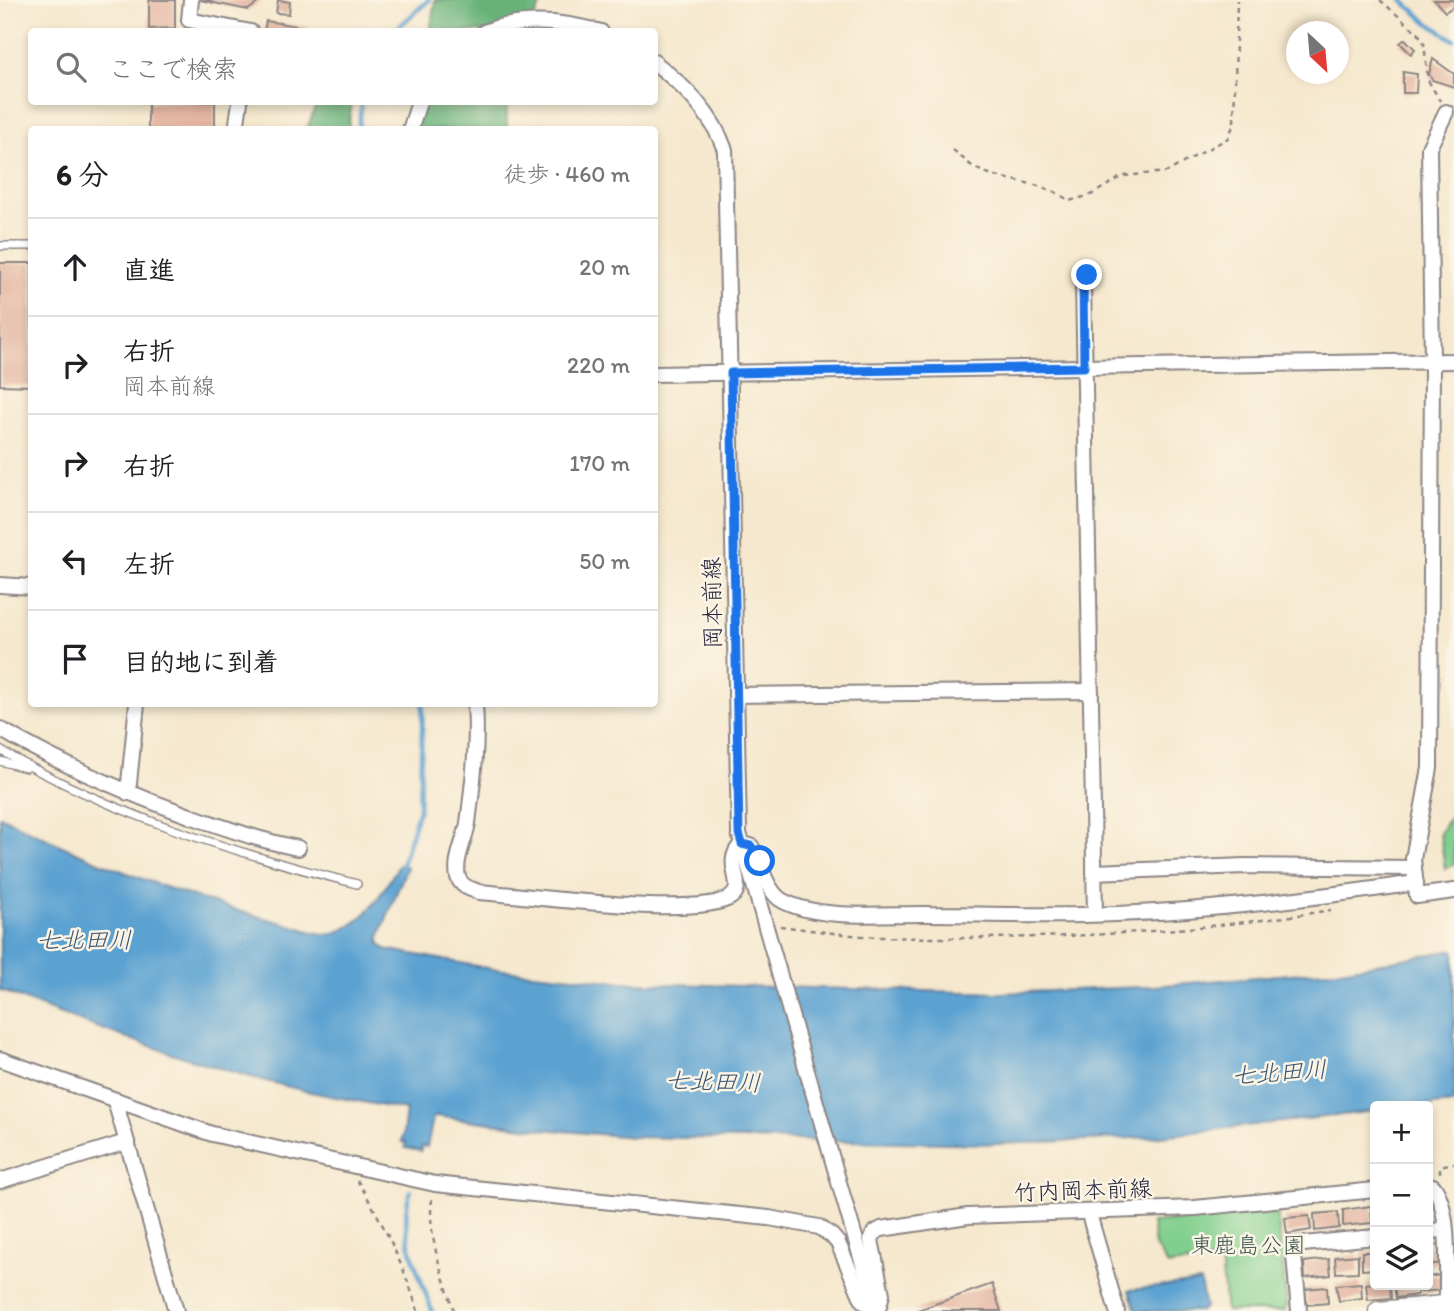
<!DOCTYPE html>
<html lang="ja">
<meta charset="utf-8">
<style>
:root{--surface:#fff;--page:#f2f2f2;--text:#202124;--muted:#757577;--line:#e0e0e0}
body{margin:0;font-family:Itim,"Klee One",sans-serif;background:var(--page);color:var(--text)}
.controls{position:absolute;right:21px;bottom:21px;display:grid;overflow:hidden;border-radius:7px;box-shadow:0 4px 10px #0003}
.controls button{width:63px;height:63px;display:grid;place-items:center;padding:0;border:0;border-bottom:2px solid var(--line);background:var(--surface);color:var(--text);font:35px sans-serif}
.compass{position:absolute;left:1286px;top:21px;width:63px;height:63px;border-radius:50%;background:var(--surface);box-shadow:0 4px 10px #0003;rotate:154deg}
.stop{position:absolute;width:21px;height:21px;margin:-16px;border:5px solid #1a73e8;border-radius:50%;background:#fff}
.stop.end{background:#1a73e8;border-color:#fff;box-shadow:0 2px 7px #0008}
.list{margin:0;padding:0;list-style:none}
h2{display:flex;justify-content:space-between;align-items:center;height:91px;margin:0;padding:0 28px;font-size:30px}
h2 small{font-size:23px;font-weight:400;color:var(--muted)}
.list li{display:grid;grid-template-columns:46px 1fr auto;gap:21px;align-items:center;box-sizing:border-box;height:98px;padding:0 28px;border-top:2px solid var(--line)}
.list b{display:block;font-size:26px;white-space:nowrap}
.list p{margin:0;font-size:23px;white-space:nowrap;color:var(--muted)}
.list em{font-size:23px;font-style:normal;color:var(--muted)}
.icon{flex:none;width:38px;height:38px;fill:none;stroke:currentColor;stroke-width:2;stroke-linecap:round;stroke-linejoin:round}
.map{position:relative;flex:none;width:1454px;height:1311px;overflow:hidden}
.search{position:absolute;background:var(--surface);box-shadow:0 4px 10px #0003;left:28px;top:28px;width:630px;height:77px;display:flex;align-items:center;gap:18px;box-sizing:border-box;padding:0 24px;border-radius:7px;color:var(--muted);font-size:26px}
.panel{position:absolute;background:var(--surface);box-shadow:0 4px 10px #0003;left:28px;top:126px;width:630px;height:581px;border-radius:7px}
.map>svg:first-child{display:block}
.green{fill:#81cf8e;stroke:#527864;stroke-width:2}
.forest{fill:#68b279;stroke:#456a5a;stroke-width:2}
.water{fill:#5ba2d1;stroke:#3e6286;stroke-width:2}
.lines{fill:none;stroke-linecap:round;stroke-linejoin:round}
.stream{stroke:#5ba2d1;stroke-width:4.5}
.building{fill:#e3b4a0}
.service-casing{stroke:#8c8584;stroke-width:10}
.minor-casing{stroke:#8c8584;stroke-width:18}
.tertiary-casing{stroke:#8c8584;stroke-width:21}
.path{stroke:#8c8584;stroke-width:2.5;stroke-dasharray:5 5;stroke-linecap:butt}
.service{stroke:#fff;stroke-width:7}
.minor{stroke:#fff;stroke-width:14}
.tertiary{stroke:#fff;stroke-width:18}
.route{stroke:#1a73e8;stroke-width:9}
.labels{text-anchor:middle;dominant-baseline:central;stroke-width:5;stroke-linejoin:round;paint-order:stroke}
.street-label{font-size:23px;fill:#22223b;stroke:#fcf5e5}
.park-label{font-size:23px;fill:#3e5654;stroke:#fcf5e5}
.water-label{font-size:24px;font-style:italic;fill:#395577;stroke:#fcf5e5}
</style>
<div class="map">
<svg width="1454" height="1311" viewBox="0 0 1454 1311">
<rect width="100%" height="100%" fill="#fcf5e5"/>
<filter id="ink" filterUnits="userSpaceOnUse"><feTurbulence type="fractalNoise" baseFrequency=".0143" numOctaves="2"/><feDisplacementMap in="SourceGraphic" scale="14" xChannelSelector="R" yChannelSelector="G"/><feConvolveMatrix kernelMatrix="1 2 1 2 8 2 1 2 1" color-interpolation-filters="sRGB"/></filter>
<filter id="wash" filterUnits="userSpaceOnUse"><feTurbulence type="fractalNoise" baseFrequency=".00686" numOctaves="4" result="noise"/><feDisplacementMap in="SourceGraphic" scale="28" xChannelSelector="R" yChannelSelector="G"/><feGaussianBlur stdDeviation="1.57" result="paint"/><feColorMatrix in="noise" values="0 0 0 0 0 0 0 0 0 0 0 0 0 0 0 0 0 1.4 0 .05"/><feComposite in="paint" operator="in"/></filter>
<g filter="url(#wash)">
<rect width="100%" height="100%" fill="#f5e8ce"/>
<g class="green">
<path d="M1454,810v54l-9,5 -5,-36z"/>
<path d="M1277,1211l10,95 -3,5h-58l-5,-51 -53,5 -13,-19 -3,-23z"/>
</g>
<g class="forest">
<path d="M435,0h107l-12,31 -100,1z"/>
<path d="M317,102h35l-4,27h-41z"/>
<path d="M418,102h89v27l-95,1z"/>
</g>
<g class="water">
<path d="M0,816c89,46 186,82 283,107 11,3 36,13 46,11 35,-6 53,-42 70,-69l8,2 -28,70 1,7 5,5 108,20 139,14 369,10 141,-6 205,-18 107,-19v153l-33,3h-46v5l-223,26 -151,7 -369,-7 -92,-8 -104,-13 -3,2 -6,29 -5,-1 -1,5 -16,-3 1,-5 -4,-1 4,-32c-33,-6 -67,-12 -100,-19 -104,-24 -207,-61 -306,-101z"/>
<path d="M1200,1282l5,25 -5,4h-64l-7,-21z"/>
</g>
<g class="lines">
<g class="stream">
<path d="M1402,0l25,22 27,18"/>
<path d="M393,32l36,-32"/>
<path d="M358,130l4,-28"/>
<path d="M400,871l19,-62 4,-105"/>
<path d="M411,1190c-15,40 8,82 21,121"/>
</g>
</g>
<g id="blocks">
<g class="building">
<path d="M152,0h23v28l-26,1v-28z"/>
<path d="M200,0h62l-14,10z"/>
<path d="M278,0l12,2 -1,12 -13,-1z"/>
<path d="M1434,0h20v6l-9,6z"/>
<path d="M266,21l44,7 -1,4h-45z"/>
<path d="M1405,39l10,10 -4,5 -11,-11z"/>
<path d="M1433,59l21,15v13l-22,-7 -3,-6z"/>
<path d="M1403,72l14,2 -1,19h-13z"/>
<rect x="148" y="102" width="67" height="28"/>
<path d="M0,263h32v123l-32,-1z"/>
<path d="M1371,1206l1,17 -29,3v-16z"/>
<path d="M1338,1212l1,16 -24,3 -1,-17z"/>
<path d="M1309,1216l2,14 -24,4 -2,-16z"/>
<path d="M1441,1245v18l-13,2v-19z"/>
<path d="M1362,1252h13v17l-13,1z"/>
<path d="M1358,1255v17l-22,1 -1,-16z"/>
<path d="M1329,1259l2,16 -26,3 -1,-16z"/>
<path d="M1441,1275l1,15 -21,2v-7h7v-8z"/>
<path d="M1361,1283l1,15 -23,3 -3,-16z"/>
<path d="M1375,1283l15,2 1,13 -23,2 -2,-16z"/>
<path d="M992,1284l9,27h-86z"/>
<path d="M1394,1285h23v10l-21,3z"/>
<path d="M1327,1287l1,16 -21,2 -2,-16z"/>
</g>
</g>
</g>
<g filter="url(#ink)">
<use href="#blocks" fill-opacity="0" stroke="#8c8584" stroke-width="2"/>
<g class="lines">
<defs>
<g id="service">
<path d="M0,246h32"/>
<path d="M0,750c112,65 232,102 357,134"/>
<path d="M0,761l26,7"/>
</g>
<g id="minor">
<path d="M191,0l-2,20 62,12"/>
<path d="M484,32c37,-14 79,-11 117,0"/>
<path d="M654,62c30,24 58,51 71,88l14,683c46,159 90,320 138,478"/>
<path d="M1446,112l-17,36 3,214 -2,406 -17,91 4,37 37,-5"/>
<path d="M236,130l4,-28"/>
<path d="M410,130l9,-28"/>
<path d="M1087,275l-4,8 12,631"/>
<path d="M654,374l800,-13"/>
<path d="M0,585l32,2"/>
<path d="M736,695l355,-4"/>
<path d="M475,704c3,40 -2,79 -7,119 -3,17 -14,37 -10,54 3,10 13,12 21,15 47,3 219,27 252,5 17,-12 -10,-34 11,-53l9,2c9,16 16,47 32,55 39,20 102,12 146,13 51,0 103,2 154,1 111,-2 223,-16 333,-32"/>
<path d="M0,729c61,36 124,63 190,87 36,12 71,25 108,32"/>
<path d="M128,793l9,-89"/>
<path d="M1094,872l151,-6 169,2"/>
<path d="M0,1059l212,75 223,50 334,34 50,9 13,9 6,7 25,58 14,10"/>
<path d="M115,1101l61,210"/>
<path d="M0,1181l126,-39"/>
<path d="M1428,1185l5,1c19,24 13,87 14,119"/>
<path d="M1089,1214l28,97"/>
<path d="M1428,1231l17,-1"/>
<path d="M879,1306l3,-12 -11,-54 3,-7 7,-4 87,-13 227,-8 180,-18"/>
<path d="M1299,1311l-6,-66 82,-8"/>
</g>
<path id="tertiary" d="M1378,1311l76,-7"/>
</defs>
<use href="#service" class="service-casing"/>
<use href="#minor" class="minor-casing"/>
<use href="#tertiary" class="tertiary-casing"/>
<g class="path">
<path d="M1380,0l38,33 6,10 4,37 12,21"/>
<path d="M953,150c7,5 14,13 22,18 29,15 69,12 94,33l22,-6 32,-19 44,-4 61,-34 6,-14 3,-124"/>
<path d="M780,926c33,4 67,10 100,11 149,4 305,-3 451,-27"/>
<path d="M1440,1173v-7l14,-3"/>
<path d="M357,1180c26,42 46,84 61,131"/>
<path d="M432,1199c-5,38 11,76 22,112"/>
</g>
<use href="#service" class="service"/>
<use href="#minor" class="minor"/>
<use href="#tertiary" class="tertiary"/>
</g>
</g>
<g class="lines" filter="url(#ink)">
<path class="route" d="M760,861l-9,-15 -9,-2 -3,-11 -8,-460 353,-6 -1,-84 4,-8"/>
</g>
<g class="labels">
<g class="street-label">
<text transform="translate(712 603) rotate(-91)">岡本前線</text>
<text transform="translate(1083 1190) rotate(-2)">竹内岡本前線</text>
</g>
<g class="park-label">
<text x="1248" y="1245">東鹿島公園</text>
</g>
<g class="water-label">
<text x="84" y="939">七北田川</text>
<text transform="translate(1279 1072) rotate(-4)">七北田川</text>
<text transform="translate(713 1081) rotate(2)">七北田川</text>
</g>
</g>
</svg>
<div class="controls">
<button>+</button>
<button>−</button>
<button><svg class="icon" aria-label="layers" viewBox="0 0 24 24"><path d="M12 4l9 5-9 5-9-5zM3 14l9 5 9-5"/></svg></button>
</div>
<svg class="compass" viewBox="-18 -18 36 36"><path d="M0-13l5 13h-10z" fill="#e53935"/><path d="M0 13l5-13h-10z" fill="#757577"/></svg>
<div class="stop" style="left:760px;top:861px"></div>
<div class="stop end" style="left:1087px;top:275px"></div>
<div class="search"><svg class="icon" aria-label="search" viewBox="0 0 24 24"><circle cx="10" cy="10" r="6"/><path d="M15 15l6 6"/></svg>ここで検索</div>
<section class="panel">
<h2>6 分<small>徒歩 · 460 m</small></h2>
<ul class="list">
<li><svg class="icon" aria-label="ahead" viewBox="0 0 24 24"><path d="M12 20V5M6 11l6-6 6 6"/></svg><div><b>直進</b></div><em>20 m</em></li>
<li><svg class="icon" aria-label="right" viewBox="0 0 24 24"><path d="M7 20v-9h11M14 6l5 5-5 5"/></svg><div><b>右折</b><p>岡本前線</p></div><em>220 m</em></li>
<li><svg class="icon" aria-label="right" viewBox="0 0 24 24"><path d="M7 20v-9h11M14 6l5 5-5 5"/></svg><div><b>右折</b></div><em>170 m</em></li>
<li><svg class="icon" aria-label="left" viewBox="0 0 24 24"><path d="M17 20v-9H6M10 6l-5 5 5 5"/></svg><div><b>左折</b></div><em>50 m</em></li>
<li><svg class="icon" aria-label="arrive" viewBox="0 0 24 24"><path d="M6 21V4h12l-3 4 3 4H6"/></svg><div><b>目的地に到着</b></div></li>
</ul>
</section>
</div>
